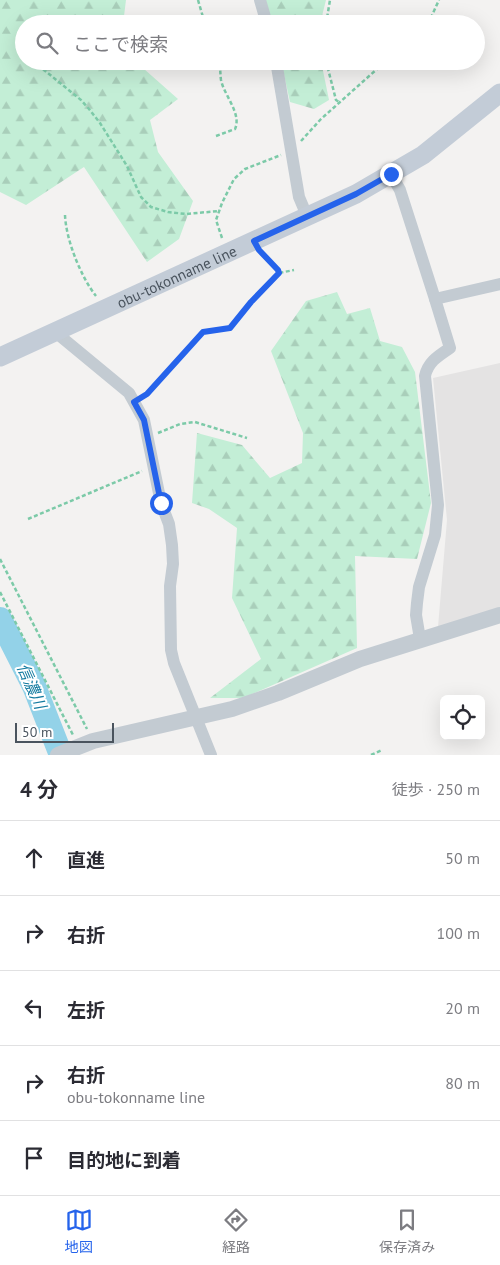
<!DOCTYPE html>
<html lang="ja">
<meta charset="utf-8">
<style>
:root{--surface:#fff;--page:#f7f7f7;--text:#2b2b33;--muted:#7c7c81;--line:#e1e1e2;--accent:#2563eb}
body{margin:0;font-family:"PT Sans","Noto Sans JP",sans-serif;background:var(--page);color:var(--text)}
.controls{position:absolute;right:15px;bottom:15px;display:grid;overflow:hidden;border-radius:8px;box-shadow:0 5px 20px #0002}
.controls button{width:45px;height:45px;display:grid;place-items:center;padding:0;border:0;border-bottom:1px solid var(--line);background:var(--surface);color:var(--text);font:25px sans-serif}
.scale{position:absolute;left:15px;bottom:12px;width:99px;box-sizing:border-box;padding-left:5px;border:2px solid #4a545e;border-top:0;font-size:14px;line-height:18px;white-space:nowrap;color:#4a545e;-webkit-text-stroke:4px #fff;paint-order:stroke}
.stop{position:absolute;width:15px;height:15px;margin:-11px;border:4px solid #2563eb;border-radius:50%;background:#fff}
.stop.end{background:#2563eb;border-color:#fff;box-shadow:0 1px 5px #0008}
.list{margin:0;padding:0;list-style:none}
h2{display:flex;justify-content:space-between;align-items:center;height:65px;margin:0;padding:0 20px;font-size:21px}
h2 small{font-size:16px;font-weight:400;color:var(--muted)}
.list li{display:grid;grid-template-columns:32px 1fr auto;gap:15px;align-items:center;box-sizing:border-box;height:75px;padding:0 20px;border-top:1px solid var(--line)}
.list b{display:block;font-size:19px;white-space:nowrap}
.list p{margin:0;font-size:16px;white-space:nowrap;color:var(--muted)}
.list em{font-size:16px;font-style:normal;color:var(--muted)}
.icon{flex:none;width:28px;height:28px;fill:none;stroke:currentColor;stroke-width:2;stroke-linecap:round;stroke-linejoin:round}
.map{position:relative;flex:none;width:500px;height:755px;overflow:hidden}
.search{position:absolute;background:var(--surface);box-shadow:0 5px 20px #0002;left:15px;right:15px;top:15px;height:55px;display:flex;align-items:center;gap:12px;box-sizing:border-box;padding:0 18px;border-radius:28px;color:var(--muted);font-size:19px}
.sheet{height:440px;background:var(--surface)}
nav{display:flex;justify-content:space-around;align-items:center;box-sizing:border-box;height:70px;border-top:1px solid var(--line);background:var(--surface);font-size:14px;color:var(--muted)}
nav a{display:grid;justify-items:center;gap:2px}
nav .on{color:var(--accent)}
.map>svg:first-child{display:block}
.education{fill:#e4e3e3}
.forest{fill:url(#forest-firs)}
.lines{fill:none;stroke-linecap:round;stroke-linejoin:round}
.river{stroke:#93d2e8;stroke-width:24}
.path{stroke:#7ccaa8;stroke-width:2.5;stroke-dasharray:4 2.5;stroke-linecap:butt}
.minor{stroke:#c3cbd2;stroke-width:12}
.tertiary{stroke:#c3cbd2;stroke-width:16}
.secondary{stroke:#c3ccd7;stroke-width:19}
.route{stroke:#2563eb;stroke-width:6}
.labels{text-anchor:middle;dominant-baseline:central;stroke-width:4;stroke-linejoin:round;paint-order:stroke}
.street-label{font-size:15px;fill:#4a545e;stroke:#fff}
.water-label{font-size:16px;font-style:italic;fill:#147ba0;stroke:#fff}
</style>
<div class="map">
<svg width="500" height="755" viewBox="0 0 500 755">
<defs>
<pattern id="forest-firs" width="22" height="20" patternUnits="userSpaceOnUse" patternTransform="scale(1.25)"><rect width="22" height="20" fill="#c3eed6"/><path d="M5 1l3.5 6h-7zM16 11l3.5 6h-7z" fill="#a9ceba"/></pattern>
</defs>
<rect width="100%" height="100%" fill="#f3f2f1"/>
<path class="education" d="M500,363v247l-62,17 9,-107 -14,-142z"/>
<g class="forest">
<path d="M0,0h126l-3,24h-99v37h111l43,38 -28,21 8,32 35,49 -14,38 -32,23 -63,-95 -58,38 -26,-13z"/>
<path d="M264,0h62l-6,24h-49z"/>
<path d="M281,61h40l8,39 -15,9 -24,-7z"/>
<path d="M337,292l10,22 23,-6 10,33 22,6 13,25 16,131 -14,56 -62,-3 2,92 -114,50h-33l51,-39 -29,-61 5,-70 -28,-19 -17,-6 5,-70 45,12 28,33 32,-15 1,-30 -32,-82 35,-50z"/>
</g>
<g class="lines">
<path class="river" d="M0,619l34,67 27,69"/>
<g class="path">
<path d="M198,0l7,24"/>
<path d="M326,24l4,-24"/>
<path d="M428,24l11,-24"/>
<path d="M33,61l48,39 8,9 11,14 27,43 14,31 10,10 17,5 18,2 33,-3"/>
<path d="M326,61l10,39 3,2"/>
<path d="M216,136l19,-7c7,-15 -11,-34 -14,-49 -1,-7 0,-11 -3,-19"/>
<path d="M301,141l20,-22 65,-58"/>
<path d="M65,215c1,25 16,62 31,81"/>
<path d="M222,238l-6,-18 6,-17 12,-24 11,-10 36,-14"/>
<path d="M263,255l16,18"/>
<path d="M144,396l59,-64 27,-4 21,-26 28,-29 15,-3"/>
<path d="M158,433l22,-9 15,-2 52,16"/>
<path d="M28,519l114,-48"/>
<path d="M0,559l87,170"/>
<path d="M0,592l73,143"/>
<path d="M371,755l11,-5"/>
</g>
<g class="minor">
<path d="M260,0l7,24"/>
<path d="M276,61l23,136 8,19"/>
<path d="M391,174l9,16 35,109 65,-15"/>
<path d="M54,331l75,62 15,27 17,83 8,21 3,21 1,19 -3,22 1,64 3,13 37,92"/>
<path d="M420,639l-4,-24 1,-12 2,-16 16,-52 3,-30 -13,-129c3,-14 13,-20 25,-28l-15,-49"/>
</g>
<path class="tertiary" d="M58,755l35,-14 139,-32 46,-16 82,-34 140,-44"/>
<path class="secondary" id="s1" d="M0,357l356,-163 67,-39 77,-62"/>
</g>
<g class="lines">
<path class="route" d="M161,503l-17,-83 -10,-18 13,-8 56,-62 27,-4 21,-26 28,-29 -1,-3 -19,-20 -5,-9 102,-47 35,-20"/>
</g>
<g class="labels">
<g class="street-label">
<text stroke="none"><textPath href="#s1" startOffset="194">obu-tokonname line</textPath></text>
</g>
<g class="water-label">
<text transform="translate(32 686) rotate(66)">信濃川</text>
</g>
</g>
</svg>
<div class="controls">
<button><svg class="icon" aria-label="locate" viewBox="0 0 24 24"><circle cx="12" cy="12" r="6"/><path d="M12 2v4M12 18v4M2 12h4M18 12h4"/></svg></button>
</div>
<div class="scale">50 m</div>
<div class="stop" style="left:161px;top:503px"></div>
<div class="stop end" style="left:391px;top:174px"></div>
<div class="search"><svg class="icon" aria-label="search" viewBox="0 0 24 24"><circle cx="10" cy="10" r="6"/><path d="M15 15l6 6"/></svg>ここで検索</div>
</div>
<section class="sheet">
<h2>4 分<small>徒歩 · 250 m</small></h2>
<ul class="list">
<li><svg class="icon" aria-label="ahead" viewBox="0 0 24 24"><path d="M12 20V5M6 11l6-6 6 6"/></svg><div><b>直進</b></div><em>50 m</em></li>
<li><svg class="icon" aria-label="right" viewBox="0 0 24 24"><path d="M7 20v-9h11M14 6l5 5-5 5"/></svg><div><b>右折</b></div><em>100 m</em></li>
<li><svg class="icon" aria-label="left" viewBox="0 0 24 24"><path d="M17 20v-9H6M10 6l-5 5 5 5"/></svg><div><b>左折</b></div><em>20 m</em></li>
<li><svg class="icon" aria-label="right" viewBox="0 0 24 24"><path d="M7 20v-9h11M14 6l5 5-5 5"/></svg><div><b>右折</b><p>obu-tokonname line</p></div><em>80 m</em></li>
<li><svg class="icon" aria-label="arrive" viewBox="0 0 24 24"><path d="M6 21V4h12l-3 4 3 4H6"/></svg><div><b>目的地に到着</b></div></li>
</ul>
</section>
<nav>
<a class="on"><svg class="icon" aria-label="map" viewBox="0 0 24 24"><path d="M3 6l6-2 6 2 6-2v14l-6 2-6-2-6 2zM9 4v14M15 6v14"/></svg>地図</a>
<a><svg class="icon" aria-label="directions" viewBox="0 0 24 24"><path d="M12 3l9 9-9 9-9-9zM9 14v-3h6M13 9l2 2-2 2"/></svg>経路</a>
<a><svg class="icon" aria-label="saved" viewBox="0 0 24 24"><path d="M7 4h10v16l-5-4-5 4z"/></svg>保存済み</a>
</nav>
